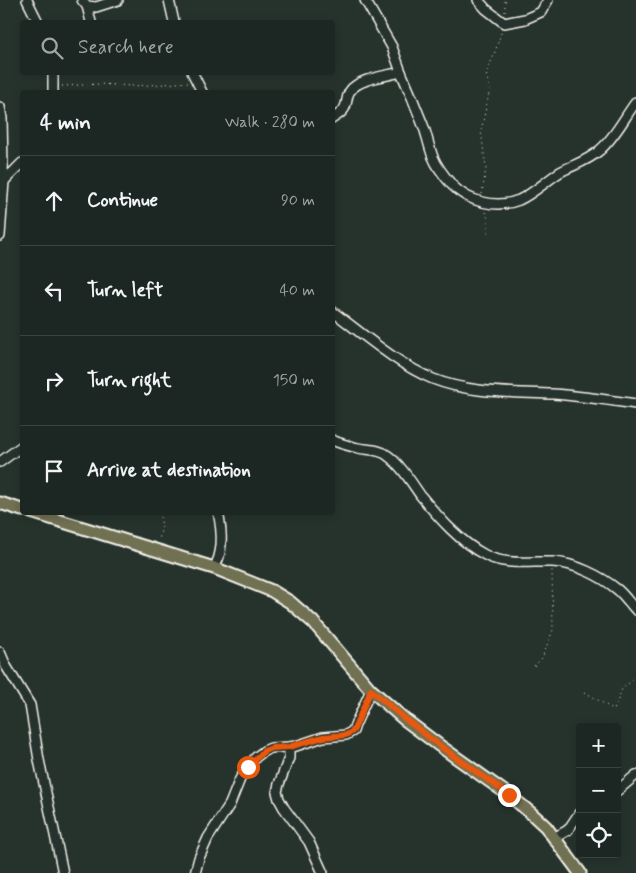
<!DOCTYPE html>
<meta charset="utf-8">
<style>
:root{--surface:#1c2622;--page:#29322f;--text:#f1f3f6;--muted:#a0a5a5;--line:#3a4340}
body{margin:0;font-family:Mynerve,sans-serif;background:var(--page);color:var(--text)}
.controls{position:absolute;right:15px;bottom:15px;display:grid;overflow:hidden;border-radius:5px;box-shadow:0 2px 8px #0003}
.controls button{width:45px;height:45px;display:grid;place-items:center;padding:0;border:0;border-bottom:1px solid var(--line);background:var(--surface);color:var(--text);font:25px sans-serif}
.stop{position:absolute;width:15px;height:15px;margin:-11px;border:4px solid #ea580c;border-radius:50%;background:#fff}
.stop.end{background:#ea580c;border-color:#fff;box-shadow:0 1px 5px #0008}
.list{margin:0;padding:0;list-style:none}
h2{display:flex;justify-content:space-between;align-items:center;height:65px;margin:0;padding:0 20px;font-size:21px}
h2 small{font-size:16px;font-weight:400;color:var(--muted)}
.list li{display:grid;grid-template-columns:32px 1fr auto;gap:15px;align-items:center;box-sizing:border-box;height:90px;padding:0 20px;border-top:1px solid var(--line)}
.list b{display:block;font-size:19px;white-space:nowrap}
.list em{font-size:16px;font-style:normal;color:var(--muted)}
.icon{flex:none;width:28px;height:28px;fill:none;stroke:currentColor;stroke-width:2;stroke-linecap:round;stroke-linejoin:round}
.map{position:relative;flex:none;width:636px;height:873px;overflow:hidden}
.search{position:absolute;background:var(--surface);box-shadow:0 2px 8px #0003;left:20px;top:20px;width:315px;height:55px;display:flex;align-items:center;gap:12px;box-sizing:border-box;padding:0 18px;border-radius:5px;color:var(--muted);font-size:19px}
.panel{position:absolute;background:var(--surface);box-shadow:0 2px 8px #0003;left:20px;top:90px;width:315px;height:425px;border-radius:5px}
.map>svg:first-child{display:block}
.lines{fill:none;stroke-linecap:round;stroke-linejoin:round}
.minor-casing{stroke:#f4f1e8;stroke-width:12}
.major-casing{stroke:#f4f1e8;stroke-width:15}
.path{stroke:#f4f1e8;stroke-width:1;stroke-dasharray:1 4;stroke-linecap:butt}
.minor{stroke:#26332d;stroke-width:9}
.major{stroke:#706f52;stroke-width:11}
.route{stroke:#ea580c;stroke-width:6}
</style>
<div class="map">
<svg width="636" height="873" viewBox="0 0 636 873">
<rect width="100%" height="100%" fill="#26332d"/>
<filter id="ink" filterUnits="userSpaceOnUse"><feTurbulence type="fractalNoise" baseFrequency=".02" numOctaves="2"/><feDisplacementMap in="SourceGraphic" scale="10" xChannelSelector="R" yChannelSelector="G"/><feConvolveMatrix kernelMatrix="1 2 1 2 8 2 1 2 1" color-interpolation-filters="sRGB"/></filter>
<g filter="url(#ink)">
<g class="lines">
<defs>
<g id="minor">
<path d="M27,0l11,22"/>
<path d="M82,0l5,6 9,1 22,-7"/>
<path d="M169,0l5,22"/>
<path d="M478,0l8,9 18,14 21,-4 16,-7 7,-12"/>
<path d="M87,6l4,16"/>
<path d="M192,72l10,20"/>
<path d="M401,72c8,18 15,35 22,53 4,10 6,22 10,32 4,10 12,20 19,28 16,17 45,24 67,15 15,-7 27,-19 41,-28 13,-7 28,-11 40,-22 15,-13 24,-32 36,-48"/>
<path d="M53,92v-20"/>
<path d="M0,107l2,11 1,48 1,15 -4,55"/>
<path d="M332,119c4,-3 10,-6 12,-10 4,-6 2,-13 6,-18 9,-13 37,-15 51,-19l-9,-25 -27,-47"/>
<path d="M0,183l4,-2 18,-18"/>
<path d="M332,311c31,23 65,53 101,68 38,15 80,13 120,15 28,2 55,6 83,10"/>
<path d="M332,440c9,4 17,6 26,8 10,2 21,1 29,7 14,10 24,27 34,41 18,22 39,46 64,59 20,11 46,6 67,7 23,1 49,14 66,28 7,6 12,14 18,20"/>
<path d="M0,462l22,-16"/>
<path d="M214,568c10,-16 8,-38 4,-56"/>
<path d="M0,652l6,14 24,39 9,55 24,113"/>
<path d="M289,747v11l-10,26 -2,8 2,7 5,9 25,34 14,31"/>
<path d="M617,791l19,-16"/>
<path d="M554,838l14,-8 12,-18"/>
<path d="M195,873l4,-15 9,-20 22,-34 10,-25 8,-12 8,-10 8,-6 7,-3 18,-1 7,-1 27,-9 23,-2 7,-4 2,-6 16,-35"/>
</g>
<g id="major">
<path d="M0,503l22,7"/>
<path d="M31,512l183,56 58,23 18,11 23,20 58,68 33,29 36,27 69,49 23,19 14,13 34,46"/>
</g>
</defs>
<use href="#minor" class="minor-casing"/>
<use href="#major" class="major-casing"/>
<g class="path">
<path d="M505,12v-12"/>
<path d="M62,86l37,-2 34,2 32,-2 23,-2"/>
<path d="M482,194l4,-26 -5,-37 9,-42 -4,-15 8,-19 8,-25"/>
<path d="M485,212l3,6v17"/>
<path d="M159,512l3,14 -3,14"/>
<path d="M534,666l8,-8 11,-28 -1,-60"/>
<path d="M585,692l29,18 8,-21 14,-12"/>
</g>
<use href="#minor" class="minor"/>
<use href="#major" class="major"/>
</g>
</g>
<g class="lines" filter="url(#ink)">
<path class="route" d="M248,767l16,-16 8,-3 17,-1 34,-10 23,-2 7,-4 3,-6 15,-35 33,28 36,28 69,49"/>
</g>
</svg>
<div class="controls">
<button>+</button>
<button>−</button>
<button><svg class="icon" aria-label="locate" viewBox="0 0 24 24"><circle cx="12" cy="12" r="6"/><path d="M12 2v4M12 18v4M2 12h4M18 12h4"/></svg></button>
</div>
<div class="stop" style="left:248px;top:767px"></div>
<div class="stop end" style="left:509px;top:795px"></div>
<div class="search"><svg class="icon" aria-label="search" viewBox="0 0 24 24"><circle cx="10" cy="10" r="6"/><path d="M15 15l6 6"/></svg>Search here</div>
<section class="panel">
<h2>4 min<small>Walk · 280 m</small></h2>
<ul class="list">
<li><svg class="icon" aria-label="ahead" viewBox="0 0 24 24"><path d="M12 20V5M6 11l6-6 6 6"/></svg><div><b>Continue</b></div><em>90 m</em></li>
<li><svg class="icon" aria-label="left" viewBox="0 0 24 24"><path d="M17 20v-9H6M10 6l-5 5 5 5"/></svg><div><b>Turn left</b></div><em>40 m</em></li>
<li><svg class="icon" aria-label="right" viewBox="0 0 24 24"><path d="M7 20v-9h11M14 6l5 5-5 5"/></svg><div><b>Turn right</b></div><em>150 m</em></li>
<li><svg class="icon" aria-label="arrive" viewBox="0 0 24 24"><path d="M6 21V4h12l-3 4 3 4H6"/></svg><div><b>Arrive at destination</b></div></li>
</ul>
</section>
</div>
